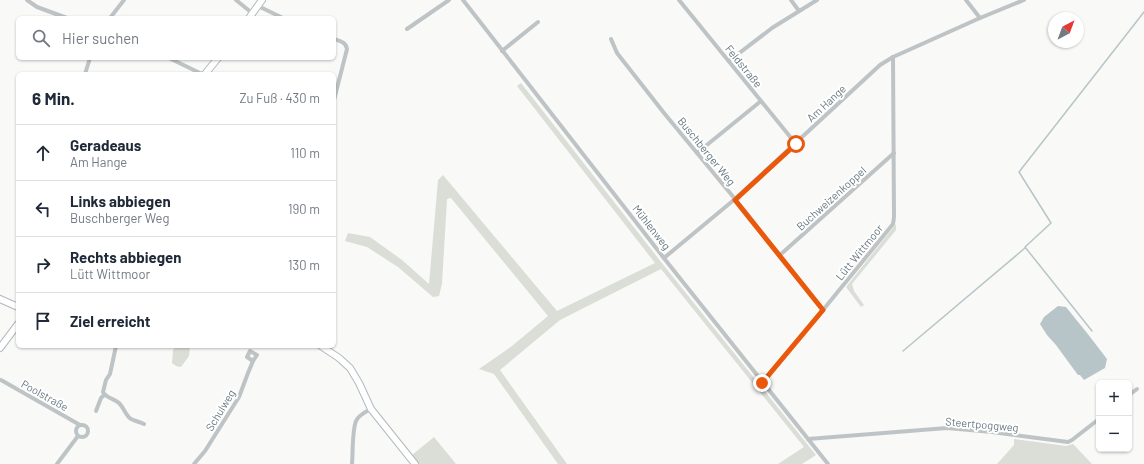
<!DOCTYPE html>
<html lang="de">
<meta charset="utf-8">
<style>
:root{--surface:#fff;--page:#f2f2f3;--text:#1f2937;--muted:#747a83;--line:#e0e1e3}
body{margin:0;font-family:Barlow,sans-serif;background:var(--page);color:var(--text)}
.controls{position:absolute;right:12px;bottom:12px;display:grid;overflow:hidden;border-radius:6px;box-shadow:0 1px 3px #0004}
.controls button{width:36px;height:36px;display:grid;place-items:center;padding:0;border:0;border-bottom:1px solid var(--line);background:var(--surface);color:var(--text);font:20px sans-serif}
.compass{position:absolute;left:1048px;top:12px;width:36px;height:36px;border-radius:50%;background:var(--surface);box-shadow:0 1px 3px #0004;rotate:41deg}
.stop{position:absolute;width:12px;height:12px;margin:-9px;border:3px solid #ea580c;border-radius:50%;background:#fff}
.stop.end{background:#ea580c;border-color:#fff;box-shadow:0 1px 4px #0008}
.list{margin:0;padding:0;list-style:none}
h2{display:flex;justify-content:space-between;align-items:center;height:52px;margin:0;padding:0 16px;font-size:17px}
h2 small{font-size:13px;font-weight:400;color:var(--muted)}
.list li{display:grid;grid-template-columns:26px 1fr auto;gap:12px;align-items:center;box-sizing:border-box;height:56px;padding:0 16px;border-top:1px solid var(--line)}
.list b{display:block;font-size:15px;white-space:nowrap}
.list p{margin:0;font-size:13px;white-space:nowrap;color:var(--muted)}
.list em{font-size:13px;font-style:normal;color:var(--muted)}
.icon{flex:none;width:22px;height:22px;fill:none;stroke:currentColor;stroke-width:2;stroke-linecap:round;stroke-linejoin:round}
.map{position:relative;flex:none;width:1144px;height:464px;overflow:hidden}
.search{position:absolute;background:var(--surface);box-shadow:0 1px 3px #0004;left:16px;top:16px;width:320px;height:44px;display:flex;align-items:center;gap:10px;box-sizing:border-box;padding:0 14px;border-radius:6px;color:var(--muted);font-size:15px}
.panel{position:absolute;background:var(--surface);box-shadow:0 1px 3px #0004;left:16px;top:72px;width:320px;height:276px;border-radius:6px}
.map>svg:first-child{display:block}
.green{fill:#daded7}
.water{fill:#b8c5c8}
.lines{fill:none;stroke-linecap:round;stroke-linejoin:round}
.stream{stroke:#b8c5c8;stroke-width:1.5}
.secondary-casing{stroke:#b3babd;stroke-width:8}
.street{stroke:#bec4c6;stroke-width:4}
.secondary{stroke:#fff;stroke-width:6}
.route{stroke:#ea580c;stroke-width:5}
.labels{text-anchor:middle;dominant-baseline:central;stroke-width:4;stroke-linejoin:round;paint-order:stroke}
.street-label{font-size:11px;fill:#667880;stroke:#fff}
</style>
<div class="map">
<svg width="1144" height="464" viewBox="0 0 1144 464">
<rect width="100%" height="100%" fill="#f9f9f7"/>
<g class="green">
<path d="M521,83l144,184 151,188 -14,9h-24l26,-17 -143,-178 -101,51 -60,50 67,94h-9l-64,-90 -15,-5 33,-23 36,-30 -97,-118 -4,1 -5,85 -3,12 -6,1 -35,-30 -31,-20 -22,-6 3,-8 22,4 32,23 27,24 9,-104 5,-5 114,136 98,-48 -138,-177z"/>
<path d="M896,224v6l-44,54 2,7 10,14 -3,2 -15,-20z"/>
<path d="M176,346h14l-1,10 -8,11 -5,-1 -4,-3 1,-13z"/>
<path d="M434,437l22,27h-37l-7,-9z"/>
<path d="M1014,439l52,7 7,-2 19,20h-95l17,-19z"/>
</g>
<path class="water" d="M1058,306l8,1 21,26 20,26 -2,9 -21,12 -4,-5h-2l-3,-4 -19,-26 -9,-10 -7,-11 4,-7z"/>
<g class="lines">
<g class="stream">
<path d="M1092,331l-67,-84 26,-24 -32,-51 125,-160"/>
<path d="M903,351l122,-103"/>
</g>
<defs>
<g id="secondary">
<path d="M249,18l13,-18"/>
<path d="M205,74l13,-16"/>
<path d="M0,299l18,8"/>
<path d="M321,346l18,12 11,10 9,15 12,26 44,55"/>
<path d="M0,348l18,-24"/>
</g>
</defs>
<use href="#secondary" class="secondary-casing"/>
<g class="street">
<path d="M27,0l10,7 30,11"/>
<path d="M236,0l16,13"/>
<path d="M463,0l204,262 161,202"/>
<path d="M679,0l117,144"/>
<path d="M791,0l8,11"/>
<path d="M966,0l14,18"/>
<path d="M258,6l25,12"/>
<path d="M110,18l14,-18"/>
<path d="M407,29l42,-29"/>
<path d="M334,39c6,2 12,3 13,10l-13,51"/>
<path d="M611,39l6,14 47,60 71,86 88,111"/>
<path d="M502,51l36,-29"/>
<path d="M169,58l33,16"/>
<path d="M729,61l43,-33 45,-28"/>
<path d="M85,74l5,-16"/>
<path d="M697,153l64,-52"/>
<path d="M780,255l114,-102"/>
<path d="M664,258l71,-59 145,-134 13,-8 87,-39 44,-18"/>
<path d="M116,346l-6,28 -4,6 -3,12c4,7 11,6 16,11 5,5 7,13 12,16 4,2 9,3 13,5"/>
<path d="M250,351l7,4 -4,6 -6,-4z"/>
<path d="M1,380l79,45"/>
<path d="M762,383l61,-73 70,-86 1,-7 -1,-160"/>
<path d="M1129,395l8,-6"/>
<path d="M96,411l5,-13 3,-3"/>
<circle cx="82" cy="431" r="6"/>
<path d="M808,439l139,-11 45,4 76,10 4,-2 27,-21"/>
<path d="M57,464l21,-28"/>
<path d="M194,464l11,-13 34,-54 9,-24 5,-12"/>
<path d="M352,464c1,-11 0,-33 4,-43 2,-5 9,-9 15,-12"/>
</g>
<use href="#secondary" class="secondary"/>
</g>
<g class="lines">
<path class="route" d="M762,383l61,-73 -88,-110 61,-56"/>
</g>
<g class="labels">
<g class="street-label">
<text transform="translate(744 66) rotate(51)">Feldstraße</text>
<text transform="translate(826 103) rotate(-43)">Am Hange</text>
<text transform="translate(707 151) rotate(51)">Buschberger Weg</text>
<text transform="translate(831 198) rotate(-42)">Buchweizenkoppel</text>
<text transform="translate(652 227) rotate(52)">Mühlenweg</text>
<text transform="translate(859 252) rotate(-51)">Lütt Wittmoor</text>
<text transform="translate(45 395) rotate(29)">Poolstraße</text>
<text transform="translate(220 410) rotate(-59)">Schulweg</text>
<text transform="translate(982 424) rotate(5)">Steertpoggweg</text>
</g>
</g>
</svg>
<div class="controls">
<button>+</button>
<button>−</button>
</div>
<svg class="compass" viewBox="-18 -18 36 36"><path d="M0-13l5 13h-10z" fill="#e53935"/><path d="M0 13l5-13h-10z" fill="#747a83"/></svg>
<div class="stop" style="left:796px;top:144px"></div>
<div class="stop end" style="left:762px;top:383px"></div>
<div class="search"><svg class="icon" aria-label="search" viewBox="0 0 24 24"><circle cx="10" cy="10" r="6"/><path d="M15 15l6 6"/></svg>Hier suchen</div>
<section class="panel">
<h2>6 Min.<small>Zu Fuß · 430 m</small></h2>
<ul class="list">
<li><svg class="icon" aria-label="ahead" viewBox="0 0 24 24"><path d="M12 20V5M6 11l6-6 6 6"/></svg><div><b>Geradeaus</b><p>Am Hange</p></div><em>110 m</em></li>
<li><svg class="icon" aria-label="left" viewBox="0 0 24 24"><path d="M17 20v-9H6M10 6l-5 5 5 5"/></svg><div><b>Links abbiegen</b><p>Buschberger Weg</p></div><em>190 m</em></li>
<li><svg class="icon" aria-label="right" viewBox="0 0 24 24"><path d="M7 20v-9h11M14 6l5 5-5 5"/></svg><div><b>Rechts abbiegen</b><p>Lütt Wittmoor</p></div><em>130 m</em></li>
<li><svg class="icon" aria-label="arrive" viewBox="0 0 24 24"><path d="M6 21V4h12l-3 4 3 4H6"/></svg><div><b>Ziel erreicht</b></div></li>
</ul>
</section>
</div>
